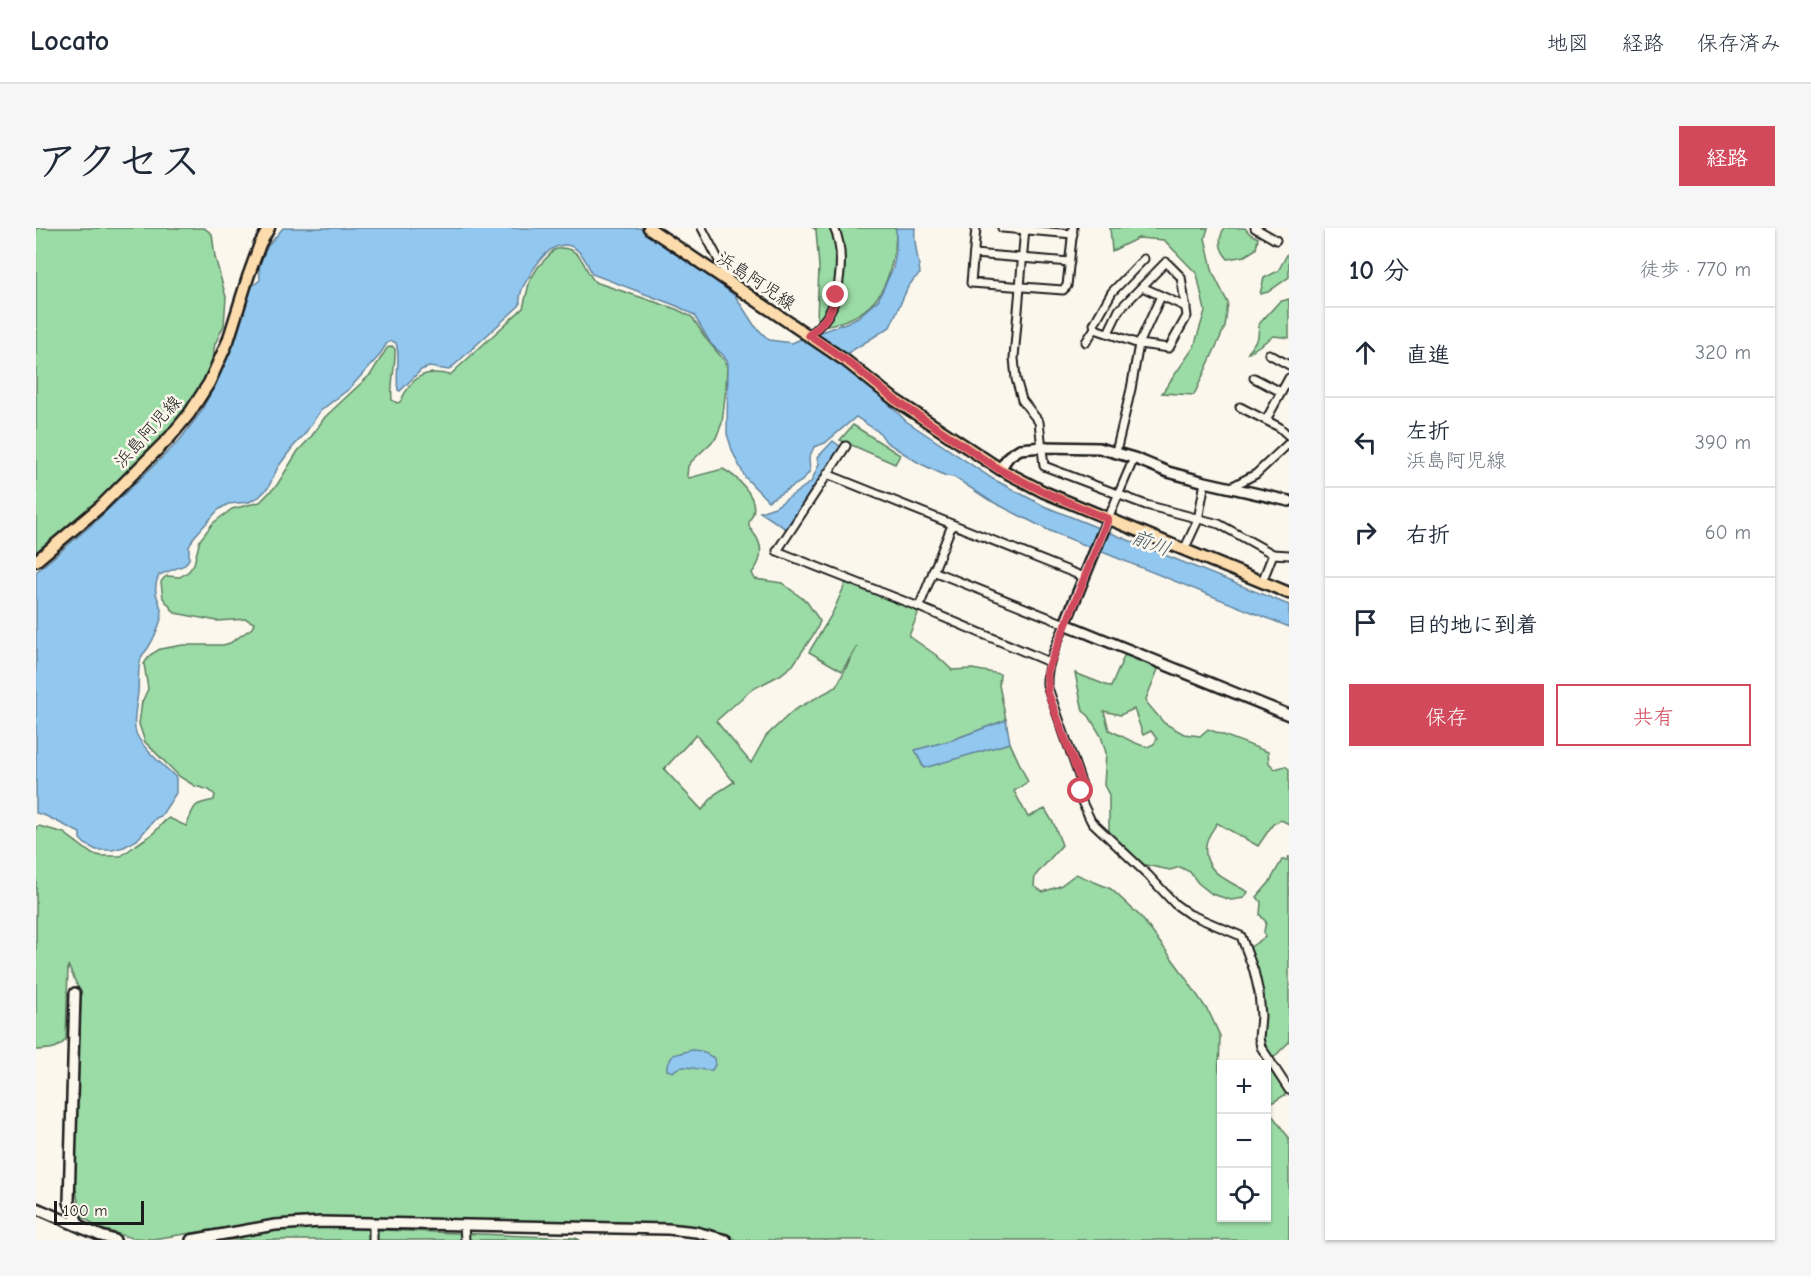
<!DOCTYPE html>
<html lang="ja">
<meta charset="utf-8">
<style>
:root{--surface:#fff;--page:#f6f6f7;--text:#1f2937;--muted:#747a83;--line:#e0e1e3;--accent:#d1495b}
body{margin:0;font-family:"Comic Neue","Klee One",sans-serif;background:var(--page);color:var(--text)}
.controls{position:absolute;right:18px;bottom:18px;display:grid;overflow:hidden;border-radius:0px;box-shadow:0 2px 4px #0004}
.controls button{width:54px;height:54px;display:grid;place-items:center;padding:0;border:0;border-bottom:2px solid var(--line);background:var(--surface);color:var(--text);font:30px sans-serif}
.scale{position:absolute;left:18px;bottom:15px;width:90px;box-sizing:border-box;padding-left:6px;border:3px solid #1c1c1c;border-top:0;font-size:16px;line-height:21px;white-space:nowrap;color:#1c1c1c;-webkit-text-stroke:4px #fbf7ec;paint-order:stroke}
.stop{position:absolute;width:18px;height:18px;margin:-14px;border:4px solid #d1495b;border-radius:50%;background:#fff}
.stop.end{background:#d1495b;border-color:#fff;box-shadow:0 2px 6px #0008}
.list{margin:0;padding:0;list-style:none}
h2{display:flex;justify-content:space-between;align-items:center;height:78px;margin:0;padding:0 24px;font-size:26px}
h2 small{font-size:20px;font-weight:400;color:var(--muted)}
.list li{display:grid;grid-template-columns:39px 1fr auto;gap:18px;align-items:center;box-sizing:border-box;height:90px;padding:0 24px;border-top:2px solid var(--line)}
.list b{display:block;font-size:22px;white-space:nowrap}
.list p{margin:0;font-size:20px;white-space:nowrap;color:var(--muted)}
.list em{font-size:20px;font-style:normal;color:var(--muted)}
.actions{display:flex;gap:12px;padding:18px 24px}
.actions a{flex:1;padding:14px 0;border:2px solid var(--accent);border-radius:0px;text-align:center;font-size:21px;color:var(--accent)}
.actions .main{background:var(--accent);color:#fff}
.icon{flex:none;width:33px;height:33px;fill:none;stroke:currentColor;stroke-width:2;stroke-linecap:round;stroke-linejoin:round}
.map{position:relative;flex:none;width:1253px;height:1012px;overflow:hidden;border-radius:0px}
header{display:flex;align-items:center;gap:36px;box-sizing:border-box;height:84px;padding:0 30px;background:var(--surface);border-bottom:2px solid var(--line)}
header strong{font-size:28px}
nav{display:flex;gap:33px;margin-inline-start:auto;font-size:21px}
.intro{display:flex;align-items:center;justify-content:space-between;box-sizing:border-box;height:144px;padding:0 36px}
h1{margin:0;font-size:42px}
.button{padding:15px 27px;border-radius:0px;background:var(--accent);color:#fff;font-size:21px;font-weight:700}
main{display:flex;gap:36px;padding:0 36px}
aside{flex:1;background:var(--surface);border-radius:0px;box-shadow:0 2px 4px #0004}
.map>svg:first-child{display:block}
.green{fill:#9bdba5;stroke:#5c7c60;stroke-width:1.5;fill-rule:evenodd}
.water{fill:#92c7ef;stroke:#63839b;stroke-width:1.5}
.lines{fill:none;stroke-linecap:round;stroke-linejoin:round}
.street-casing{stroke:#1c1c1c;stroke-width:11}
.secondary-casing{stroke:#1c1c1c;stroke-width:14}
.primary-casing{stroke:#1c1c1c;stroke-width:15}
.street{stroke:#fbf7ec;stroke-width:7}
.secondary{stroke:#fbf7ec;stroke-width:9}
.primary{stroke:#fcdcac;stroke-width:10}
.route{stroke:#d1495b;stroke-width:8}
.labels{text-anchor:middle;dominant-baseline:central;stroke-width:5;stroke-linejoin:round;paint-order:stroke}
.street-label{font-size:18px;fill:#1c1c1c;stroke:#fbf7ec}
.water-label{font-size:20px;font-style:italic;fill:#455866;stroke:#fbf7ec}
</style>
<header>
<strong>Locato</strong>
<nav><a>地図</a><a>経路</a><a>保存済み</a></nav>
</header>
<div class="intro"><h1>アクセス</h1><a class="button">経路</a></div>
<main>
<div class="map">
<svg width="1253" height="1012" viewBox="0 0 1253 1012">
<rect width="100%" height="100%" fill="#fbf7ec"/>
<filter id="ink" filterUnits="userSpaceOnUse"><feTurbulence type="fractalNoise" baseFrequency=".0167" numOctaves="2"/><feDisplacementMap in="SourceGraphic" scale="12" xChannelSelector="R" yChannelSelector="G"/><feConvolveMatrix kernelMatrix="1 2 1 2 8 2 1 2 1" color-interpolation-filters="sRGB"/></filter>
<g filter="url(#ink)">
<g class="green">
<path d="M0,0h168l8,6 3,23 11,40 -2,28 -9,19 -6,29 -27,53 -146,137z"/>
<path d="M777,0h84c-5,53 -16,90 -75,98l-5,-7 2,-52 -3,-37z"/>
<path d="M1074,0h98l-3,10 8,35 15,30 -3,24 -31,68 -32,-2 32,-46 11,-36 -8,-37 -33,-34 -26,-2 -26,13z"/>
<path d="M1188,0h21l5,6 8,4 -2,11 -11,7 -17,3c-9,-10 -10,-19 -4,-31z"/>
<path d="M525,20c23,1 22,21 34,34l81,27 16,8 15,23 17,20 3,7 -1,21 -4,35 -6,15 -24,23 -4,5 -1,10 2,2 34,-9c13,7 35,27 30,44 -1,5 -5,7 -4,13 2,4 6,9 8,12 7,13 4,24 -5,35l3,6 27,4 25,19 13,19 -4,10 -23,34 -13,10 -29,15 -35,31 35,42 15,-27 28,-26 42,-23 21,-40 -15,24 -33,-19 23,-38 15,-34 72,31 -10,25 27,19 16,15 20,-1 28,5 -1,11 7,35 -54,20 -36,10 7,17 87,-24 18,39 -14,9 14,26 17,-8 9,15 8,21 -27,31 -1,10 9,6 17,-6 16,-12 35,15 30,28 38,51 31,46 10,22 -1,35 3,1v146h44l1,-110 22,30v102h-553l-10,-5 -26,-8 -396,-10 -35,4 -116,18 -21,-1 -34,-10 -18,-14 -5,-31 6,-189 -13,-29 -2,74c-8,11 -17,10 -30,11v-223l3,-1 25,7 28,21 10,2h19c10,-7 19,-14 30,-21 7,-5 11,-13 18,-17l17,8c10,-21 4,-21 28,-26l1,-5 -6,-5 -14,-4 -15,-9 -35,-35 -6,-18 3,-22 6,-13 -4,-25 6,-9 10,-6 23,-4h40l7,-2 22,-15 2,-5 -8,-4 -29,2 -42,-8 -12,-15 -2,-16 3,-4 3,-2 13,1 9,-6 5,-7 6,-24 13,-17 19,-14 28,-7 17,-17 21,-34 13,-14 14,-20 46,-43 16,-26 5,-2 3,3c1,17 -5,34 -3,51l5,3 3,-1c12,-24 22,-34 50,-27l73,-67 7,-28 8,-13 16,-17zM660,507l38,47 -19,12 -13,16 -38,-41z"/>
<path d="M1253,23v26l-21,15 -8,2 4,-16 14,-7z"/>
<path d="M1253,71v39l-15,-2 -27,18 11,-17 1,-13 20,-22z"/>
<path d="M817,197l47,30 -5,9 -55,-24z"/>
<path d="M1089,426l34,13 -13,32 1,4 17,20 20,11 16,2 8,-7 60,23 1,11 6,6 10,-3 4,3v55l-8,-4 -8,4 -15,22 -41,-23c-4,7 -11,15 -11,22 -4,27 23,36 42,47l-4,6 -13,2 -19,-6 -14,-11 -8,-11 -10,-5 -10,3 -29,-6 -12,-13 -20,-15v-41l-5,-10 2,-32 -5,-17 -12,-20 -6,-5 -8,-38 36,14zM1098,481l9,26 8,-4 6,8 -3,5 -7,3c-15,-4 -24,-11 -38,-17l-5,-19 16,4z"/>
<path d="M1253,628v186l-17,17 -8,-12v-47l-15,-52 16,-11 -1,-6 2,-9 -6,-7 1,-13 -4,-5 12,-14 13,-23h5z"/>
<path d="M1232,837l20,28 -21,13 -1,-40z"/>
<path d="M276,999l263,11 5,2h-357l28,-6z"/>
</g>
<g class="water">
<path d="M247,0h357l65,44 31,25 18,28 15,15 23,3 9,-4 8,1 12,-8 27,-10 10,-5 20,-17 15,-32 3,-17v-23h19c-2,14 4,32 5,46l-6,5 -6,8 -18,40 -55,34 31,20 4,7 18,15 18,18 87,58 51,27 245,99v22l-239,-96 -61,-31 -35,-23 -8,-1 -27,-13 -33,-21 -6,-9 -24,-16 -31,26 -11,4 -5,11 1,13 -8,10 -34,20 -23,-24 -12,-24 -6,-19 1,-71 -5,-8 -12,-11 -17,-29 -17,-9 -85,-32c-17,-43 -42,-34 -62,1 -7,11 -11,17 -10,30l-71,65 -20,-3 -8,3 -21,21 -2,-1c-3,-16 3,-33 -2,-47l-4,-2 -5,2 -8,13 -30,33 -29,22 -16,24 -12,13 -14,19 -10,21 -9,9 -10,5 -21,2 -10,6 -24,27 -5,10v12l-4,6 -26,10c-10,21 6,28 2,44 -3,10 -8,21 -13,29 -2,3 -4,5 -6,8 -5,10 -3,25 -4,36 -1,12 -5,24 -3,37 2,15 30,38 41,48v16l-15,23 -5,2 -19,22 -13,7 -12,3h-16l-11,-6 -5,-5v-6l-34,-17 -10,-3v-241l59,-50 84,-81 21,-28 14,-26 25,-59 11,-40 10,-8 -1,-17 9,-17z"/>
<path d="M797,213l8,6 -55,82 -26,-17 15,-5 36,-25 8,-18 -2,-6z"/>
<path d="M970,492l4,23 -86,25 -9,-18 37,-10z"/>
<path d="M656,822l9,1 13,7 1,7 -3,5c-13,2 -29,-9 -39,2l-6,-2v-4l6,-11z"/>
</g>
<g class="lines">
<defs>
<g id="street">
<path d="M666,0l27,52"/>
<path d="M940,0l-5,55 92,7 4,-4 6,-58"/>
<path d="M966,0l71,6"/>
<path d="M989,0l-11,130 2,21 6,21 17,22 5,44 102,39 73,19 54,30 16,1"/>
<path d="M1219,0l21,12"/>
<path d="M938,26l96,8"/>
<path d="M1106,59l44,20"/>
<path d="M1059,100l-1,-4 18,-32 32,-33"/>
<path d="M773,107c7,-6 14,-12 19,-20 13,-21 17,-65 6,-87"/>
<path d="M1050,114l9,-14 3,2 41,14 30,4 18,-32 -6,-39 -15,-15 -47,48 -11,23"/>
<path d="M1233,126l20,11"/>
<path d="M1218,150l27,14"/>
<path d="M1204,179l39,20 10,9"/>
<path d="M1230,192l23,-42"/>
<path d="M810,218l-69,105 142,56 130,55"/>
<path d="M1080,224l15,-63 8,-45 22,-48"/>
<path d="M791,246l257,103"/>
<path d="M1195,259l25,-13 33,-31"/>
<path d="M1072,291l26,-61"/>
<path d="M1148,322l14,-30 7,-38"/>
<path d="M897,343l132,53c-8,20 -19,40 -18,61l34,97 1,20 9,19 57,54 27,29 14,10 52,22 13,35 5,22 2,23 -2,22 2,9 28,43"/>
<path d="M1226,354l11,-28"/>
<path d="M883,379l33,-82"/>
<path d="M428,997l1,15"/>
<path d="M337,1012v-16"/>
</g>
<g id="secondary">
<path d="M964,241l9,-13 11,-7 23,-2 56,1 35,10 34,14 37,10 84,19"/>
<path d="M1072,291l-43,105 224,91"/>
<path d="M39,765l-6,209 8,19 5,7"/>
<path d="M0,980l65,28 14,4"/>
<path d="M155,1012l84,-15 46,-3 347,7 28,3 30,8"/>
</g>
<g id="primary">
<path d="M613,0l197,133 49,39 105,69 44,23 245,101"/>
<path d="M0,333l65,-55 69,-69 19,-23 20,-31 19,-42 20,-64 12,-33 9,-16"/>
</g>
</defs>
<use href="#street" class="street-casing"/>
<use href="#secondary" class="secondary-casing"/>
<use href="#primary" class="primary-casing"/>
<use href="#street" class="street"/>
<use href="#secondary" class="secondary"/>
<use href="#primary" class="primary"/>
</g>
</g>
<g class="lines" filter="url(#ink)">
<path class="route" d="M800,67c-4,18 -13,29 -27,40l42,29 44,36 105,70 44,22 64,27 -61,153 1,21 33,89v9"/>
</g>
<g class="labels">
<g class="street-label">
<text transform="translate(720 53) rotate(34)">浜島阿児線</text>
<text transform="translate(112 204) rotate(-48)">浜島阿児線</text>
</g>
<g class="water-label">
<text transform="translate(1115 315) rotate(21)">前川</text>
</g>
</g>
</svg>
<div class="controls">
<button>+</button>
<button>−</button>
<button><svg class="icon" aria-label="locate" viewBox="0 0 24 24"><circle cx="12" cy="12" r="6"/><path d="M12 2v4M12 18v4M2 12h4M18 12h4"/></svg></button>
</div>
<div class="scale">100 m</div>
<div class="stop" style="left:1045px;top:563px"></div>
<div class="stop end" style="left:800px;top:67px"></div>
</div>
<aside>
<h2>10 分<small>徒歩 · 770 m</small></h2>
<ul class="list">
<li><svg class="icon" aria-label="ahead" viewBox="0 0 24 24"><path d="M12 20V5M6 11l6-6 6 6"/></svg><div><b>直進</b></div><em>320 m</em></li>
<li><svg class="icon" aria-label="left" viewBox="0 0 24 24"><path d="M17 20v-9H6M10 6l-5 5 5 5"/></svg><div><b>左折</b><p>浜島阿児線</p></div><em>390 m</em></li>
<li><svg class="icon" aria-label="right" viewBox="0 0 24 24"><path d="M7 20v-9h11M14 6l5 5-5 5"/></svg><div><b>右折</b></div><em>60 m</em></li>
<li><svg class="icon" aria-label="arrive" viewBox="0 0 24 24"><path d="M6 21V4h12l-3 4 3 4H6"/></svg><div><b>目的地に到着</b></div></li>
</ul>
<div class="actions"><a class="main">保存</a><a>共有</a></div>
</aside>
</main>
